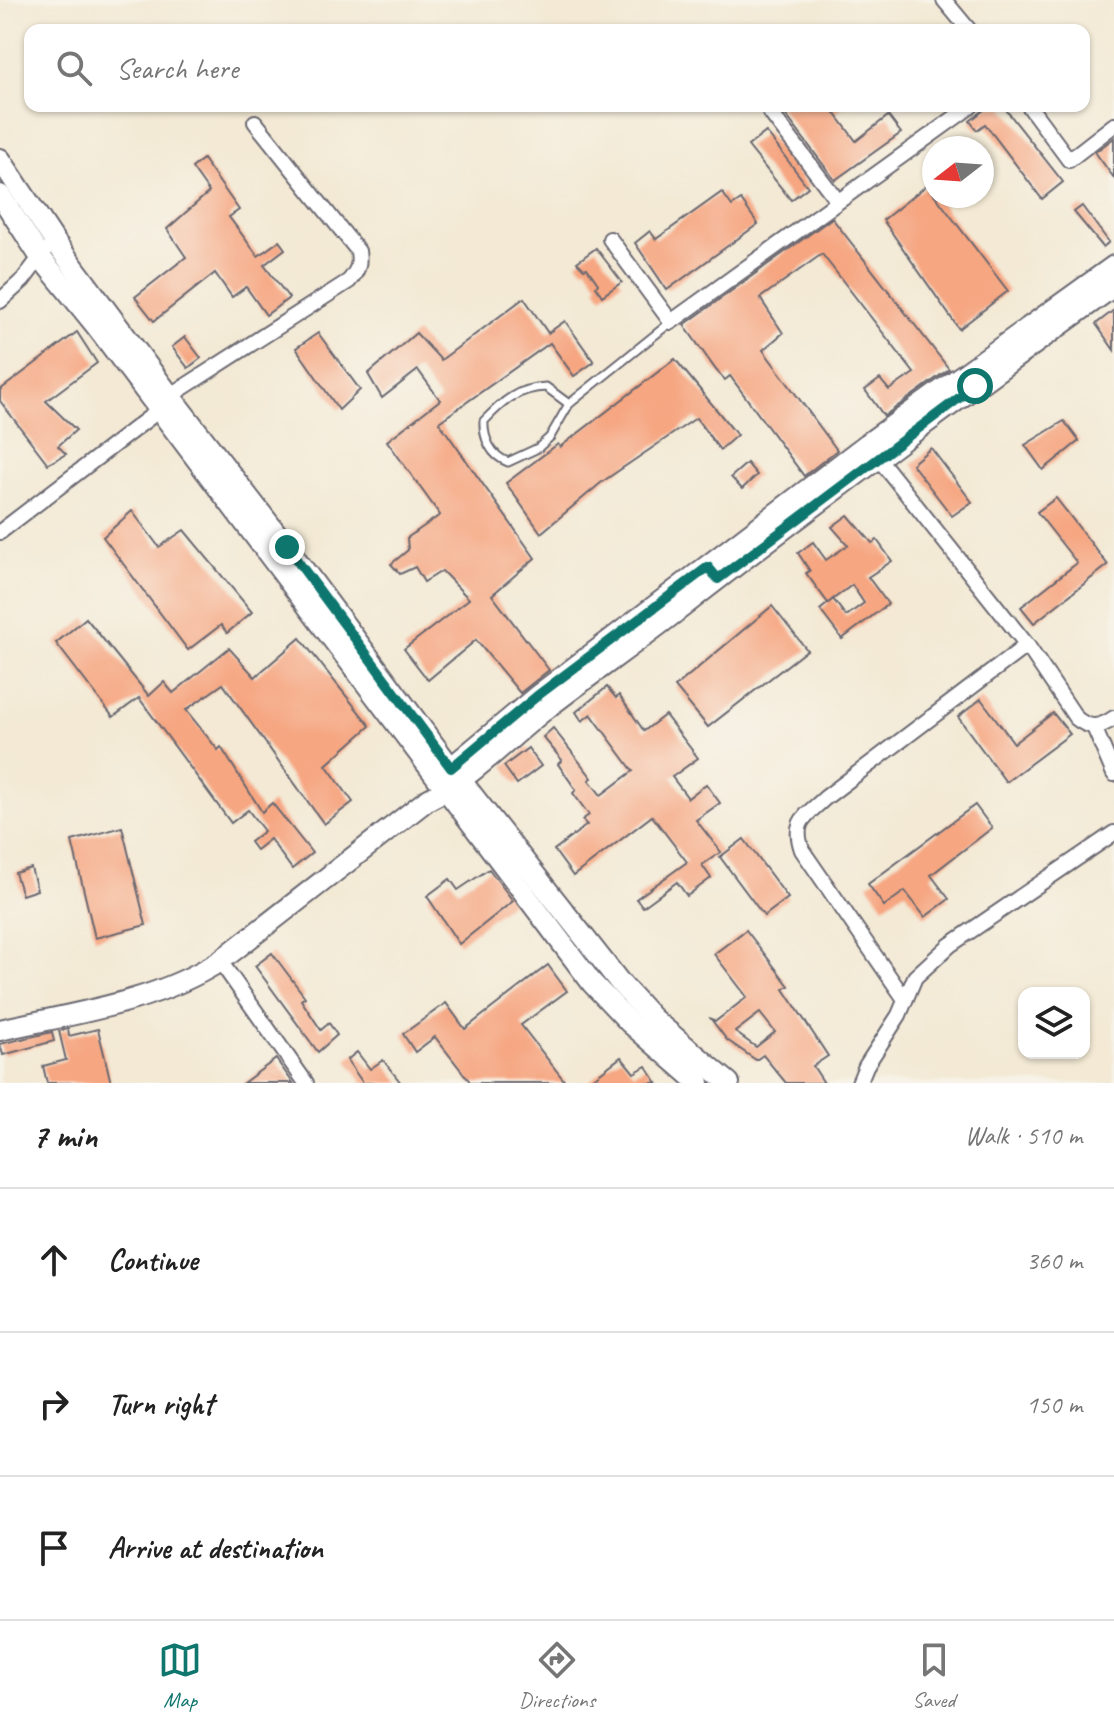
<!DOCTYPE html>
<meta charset="utf-8">
<style>
:root{--surface:#fff;--page:#f6f6f6;--text:#222;--muted:#767676;--line:#e0e0e0;--accent:#0f766e}
body{margin:0;font-family:Caveat,sans-serif;background:var(--page);color:var(--text)}
.controls{position:absolute;right:24px;bottom:24px;display:grid;overflow:hidden;border-radius:16px;box-shadow:0 2px 6px #0004}
.controls button{width:72px;height:72px;display:grid;place-items:center;padding:0;border:0;border-bottom:2px solid var(--line);background:var(--surface);color:var(--text);font:40px sans-serif}
.compass{position:absolute;left:922px;top:136px;width:72px;height:72px;border-radius:50%;background:var(--surface);box-shadow:0 2px 6px #0004;rotate:253deg}
.stop{position:absolute;width:24px;height:24px;margin:-18px;border:6px solid #0f766e;border-radius:50%;background:#fff}
.stop.end{background:#0f766e;border-color:#fff;box-shadow:0 2px 8px #0008}
.list{margin:0;padding:0;list-style:none}
h2{display:flex;justify-content:space-between;align-items:center;height:104px;margin:0;padding:0 32px;font-size:34px}
h2 small{font-size:26px;font-weight:400;color:var(--muted)}
.list li{display:grid;grid-template-columns:52px 1fr auto;gap:24px;align-items:center;box-sizing:border-box;height:144px;padding:0 32px;border-top:2px solid var(--line)}
.list b{display:block;font-size:30px;white-space:nowrap}
.list em{font-size:26px;font-style:normal;color:var(--muted)}
.icon{flex:none;width:44px;height:44px;fill:none;stroke:currentColor;stroke-width:2;stroke-linecap:round;stroke-linejoin:round}
.map{position:relative;flex:none;width:1114px;height:1083px;overflow:hidden}
.search{position:absolute;background:var(--surface);box-shadow:0 2px 6px #0004;left:24px;right:24px;top:24px;height:88px;display:flex;align-items:center;gap:20px;box-sizing:border-box;padding:0 28px;border-radius:16px;color:var(--muted);font-size:30px}
.sheet{height:536px;background:var(--surface)}
nav{display:flex;justify-content:space-around;align-items:center;box-sizing:border-box;height:112px;border-top:2px solid var(--line);background:var(--surface);font-size:22px;color:var(--muted)}
nav a{display:grid;justify-items:center;gap:4px}
nav .on{color:var(--accent)}
.map>svg:first-child{display:block}
.building{fill:#f6a681;fill-rule:evenodd}
.lines{fill:none;stroke-linecap:round;stroke-linejoin:round}
.lane-casing{stroke:#6b6871;stroke-width:11}
.street-casing{stroke:#6b6871;stroke-width:18}
.secondary-casing{stroke:#6b6871;stroke-width:24}
.lane{stroke:#fff;stroke-width:7}
.street{stroke:#fff;stroke-width:14}
.secondary{stroke:#fff;stroke-width:20}
.route{stroke:#0f766e;stroke-width:10}
</style>
<div class="map">
<svg width="1114" height="1083" viewBox="0 0 1114 1083">
<rect width="100%" height="100%" fill="#f7f3e8"/>
<filter id="ink" filterUnits="userSpaceOnUse"><feTurbulence type="fractalNoise" baseFrequency=".0125" numOctaves="2"/><feDisplacementMap in="SourceGraphic" scale="16" xChannelSelector="R" yChannelSelector="G"/><feConvolveMatrix kernelMatrix="1 2 1 2 8 2 1 2 1" color-interpolation-filters="sRGB"/></filter>
<filter id="wash" filterUnits="userSpaceOnUse"><feTurbulence type="fractalNoise" baseFrequency=".006" numOctaves="4" result="noise"/><feDisplacementMap in="SourceGraphic" scale="32" xChannelSelector="R" yChannelSelector="G"/><feGaussianBlur stdDeviation="1.8" result="paint"/><feColorMatrix in="noise" values="0 0 0 0 0 0 0 0 0 0 0 0 0 0 0 0 0 1.4 0 .05"/><feComposite in="paint" operator="in"/></filter>
<g filter="url(#wash)">
<rect width="100%" height="100%" fill="#f3e9d4"/>
<g id="blocks">
<g class="building">
<path d="M779,106h65l-9,7 21,28 32,-25 13,17 -66,47z"/>
<path d="M989,106h14l60,76 -21,17 -57,-75 -8,6 -7,-9z"/>
<path d="M766,132l42,55 -17,13 -43,-54z"/>
<path d="M1114,138v40l-19,-26z"/>
<path d="M203,159l36,51 -10,7 29,39 21,-15 6,8 -21,16 25,33 -23,17 -20,-28 -14,10 -17,-24 -61,48 -19,-24 51,-40 -19,-28 42,-37 -17,-24z"/>
<path d="M927,185l81,106 -49,38 -76,-109z"/>
<path d="M722,192l10,14 9,-6 17,24 -91,66 -32,-47 15,-12 6,8z"/>
<path d="M1082,206l27,36 -6,5 -29,-35z"/>
<path d="M832,218l117,151 -65,47 -19,-26 15,-11 9,11 25,-17 -92,-119 -62,44 23,35 -20,17 74,100 -33,26 -74,-100 -5,4 -9,-10 -32,-45z"/>
<path d="M596,248l26,34 -20,14 -6,-9 2,-3 -11,-16 -3,1 -7,-7z"/>
<path d="M524,298l24,35 17,-12 29,41 -20,14 -24,-33 -111,79 96,136 -43,37 57,75 -29,23 -44,-53 -48,40 -24,-31 65,-50 -27,-28 -18,11 -9,-15 -15,7 -9,-10 17,-14 -1,-12 33,-23 -53,-74 53,-41 -22,-30 -36,28 -14,-24 48,-41 25,27z"/>
<path d="M1114,310v40l-18,-26z"/>
<path d="M77,332l20,31 -51,38 30,29 -18,16 8,8 -18,10 -48,-63v-11z"/>
<path d="M318,333l42,57 -21,20 -43,-62z"/>
<path d="M185,337l16,21 -13,10 -16,-21z"/>
<path d="M675,359l62,76 -17,15 -24,-32 -94,64 -61,51 -35,-50 52,-39 2,3z"/>
<path d="M1064,421l15,20 -36,29 -18,-25z"/>
<path d="M931,448l41,54 -20,14 -40,-52z"/>
<path d="M747,463l10,12 -15,14 -11,-12z"/>
<path d="M1056,498l52,67 -74,58 -13,-16 56,-44 -40,-51z"/>
<path d="M132,511l27,36 25,-17 68,82 -25,21 -6,-8 -33,25 -85,-113z"/>
<path d="M848,515l24,28 5,-3 15,21 -24,16 20,27 -46,35 -22,-29 13,-11 13,17 18,-13 -12,-18 -24,18 -22,-30 4,-2 -12,-18 15,-11 13,18 22,-15 -16,-18z"/>
<path d="M772,606l35,44 -99,77 -33,-40z"/>
<path d="M86,618l63,78 15,-14 9,11 56,-45 26,29 45,-39 70,88 -44,39 27,37 -29,22 -101,-140 -37,26 32,40 3,-3 41,65 10,-9 40,50 -20,16 -22,-30 -14,11 -6,-8 14,-11 -16,-21 -17,13 -92,-125 -26,19 -57,-74z"/>
<path d="M607,687l9,11 3,-3 25,36 21,-16 33,43 -26,19 16,21 18,-14 14,19 -24,17 25,32 -19,13 9,13 -24,18 -10,-14 -34,25 -7,-8 51,-37 -35,-46 -79,60 -19,-26 33,-25 -5,-5 7,-5 -16,-22 3,-3 -18,-26 4,-4 -19,-23 10,-9 39,50 -3,2 12,15 32,-24 -42,-57 -9,7 -6,-9z"/>
<path d="M981,699l33,44 39,-30 17,21 -64,48 -48,-65z"/>
<path d="M528,748l13,18 -24,18 -13,-18z"/>
<path d="M975,805l17,23 -61,47 18,24 -24,18 -20,-26 -21,15 -16,-22z"/>
<path d="M122,827l24,98 -51,13 -23,-97z"/>
<path d="M744,839l44,59 -24,18 -44,-59z"/>
<path d="M31,868l6,22 -15,5 -7,-22z"/>
<path d="M489,869l24,32 -54,43 -32,-48 23,-17 8,11z"/>
<path d="M746,930l43,56 -5,3 44,67 -15,10 11,17h-38l-23,-28 -7,5 -29,-20 -16,-21 5,2 31,-24 -33,-43zM760,1013l15,19 -19,15 -21,-15z"/>
<path d="M272,953l33,44 -4,3 20,30 8,-7 8,12 -19,17 -63,-86z"/>
<path d="M548,965l19,26 -46,34 45,58h-95l-36,-46 -20,15 -12,-18 43,-31 19,26z"/>
<path d="M68,1029l1,7 29,-7 13,54h-64l-4,-17 23,-6 -7,-29z"/>
<path d="M52,1032l2,9 -51,14 -3,-11z"/>
<path d="M357,1052l13,17 13,-9 18,23h-38l-16,-23z"/>
<path d="M621,1057l13,16 12,-7 11,17h-70z"/>
<path d="M276,1059l17,24h-50z"/>
</g>
</g>
</g>
<g filter="url(#ink)">
<use href="#blocks" fill-opacity="0" stroke="#6b6871" stroke-width="2"/>
<g class="lines">
<defs>
<path id="lane" d="M569,404l-23,-17c-28,1 -43,14 -62,34 -1,17 7,35 24,41l30,-14 12,-11 19,-33 102,-82"/>
<g id="street">
<path d="M944,0l25,30"/>
<path d="M1029,106l40,54 45,-35"/>
<path d="M770,112l67,88"/>
<path d="M610,239l61,83 300,-216"/>
<path d="M0,301l23,-21 22,-29"/>
<path d="M875,454l152,191 49,73c13,11 24,10 38,0"/>
<path d="M0,532l158,-121 12,-15 179,-115c9,-11 11,-16 9,-30l-103,-129"/>
<path d="M1094,727l20,47"/>
<path d="M220,961l86,122"/>
<path d="M904,998l-102,-148c-10,-29 3,-33 23,-52l202,-153"/>
<path d="M859,1083l7,-17 33,-51 16,-38 35,-32 164,-112"/>
</g>
<g id="secondary">
<path d="M0,159l53,80 117,157 117,151 164,221 170,216 32,35 76,64"/>
<path d="M0,195l41,63 56,69 495,656 38,40 69,60"/>
<path d="M441,776l96,-80 330,-252 247,-178"/>
<path d="M0,1030c75,-17 154,-27 220,-69l207,-161c45,-22 80,-61 120,-92 44,-34 90,-66 135,-101 141,-110 287,-216 432,-321"/>
</g>
</defs>
<use href="#lane" class="lane-casing"/>
<use href="#street" class="street-casing"/>
<use href="#secondary" class="secondary-casing"/>
<use href="#lane" class="lane"/>
<use href="#street" class="street"/>
<use href="#secondary" class="secondary"/>
</g>
</g>
<g class="lines" filter="url(#ink)">
<path class="route" d="M287,547l164,221 86,-72 171,-129 10,12 257,-193"/>
</g>
</svg>
<div class="controls">
<button><svg class="icon" aria-label="layers" viewBox="0 0 24 24"><path d="M12 4l9 5-9 5-9-5zM3 14l9 5 9-5"/></svg></button>
</div>
<svg class="compass" viewBox="-18 -18 36 36"><path d="M0-13l5 13h-10z" fill="#e53935"/><path d="M0 13l5-13h-10z" fill="#767676"/></svg>
<div class="stop" style="left:975px;top:386px"></div>
<div class="stop end" style="left:287px;top:547px"></div>
<div class="search"><svg class="icon" aria-label="search" viewBox="0 0 24 24"><circle cx="10" cy="10" r="6"/><path d="M15 15l6 6"/></svg>Search here</div>
</div>
<section class="sheet">
<h2>7 min<small>Walk · 510 m</small></h2>
<ul class="list">
<li><svg class="icon" aria-label="ahead" viewBox="0 0 24 24"><path d="M12 20V5M6 11l6-6 6 6"/></svg><div><b>Continue</b></div><em>360 m</em></li>
<li><svg class="icon" aria-label="right" viewBox="0 0 24 24"><path d="M7 20v-9h11M14 6l5 5-5 5"/></svg><div><b>Turn right</b></div><em>150 m</em></li>
<li><svg class="icon" aria-label="arrive" viewBox="0 0 24 24"><path d="M6 21V4h12l-3 4 3 4H6"/></svg><div><b>Arrive at destination</b></div></li>
</ul>
</section>
<nav>
<a class="on"><svg class="icon" aria-label="map" viewBox="0 0 24 24"><path d="M3 6l6-2 6 2 6-2v14l-6 2-6-2-6 2zM9 4v14M15 6v14"/></svg>Map</a>
<a><svg class="icon" aria-label="directions" viewBox="0 0 24 24"><path d="M12 3l9 9-9 9-9-9zM9 14v-3h6M13 9l2 2-2 2"/></svg>Directions</a>
<a><svg class="icon" aria-label="saved" viewBox="0 0 24 24"><path d="M7 4h10v16l-5-4-5 4z"/></svg>Saved</a>
</nav>
